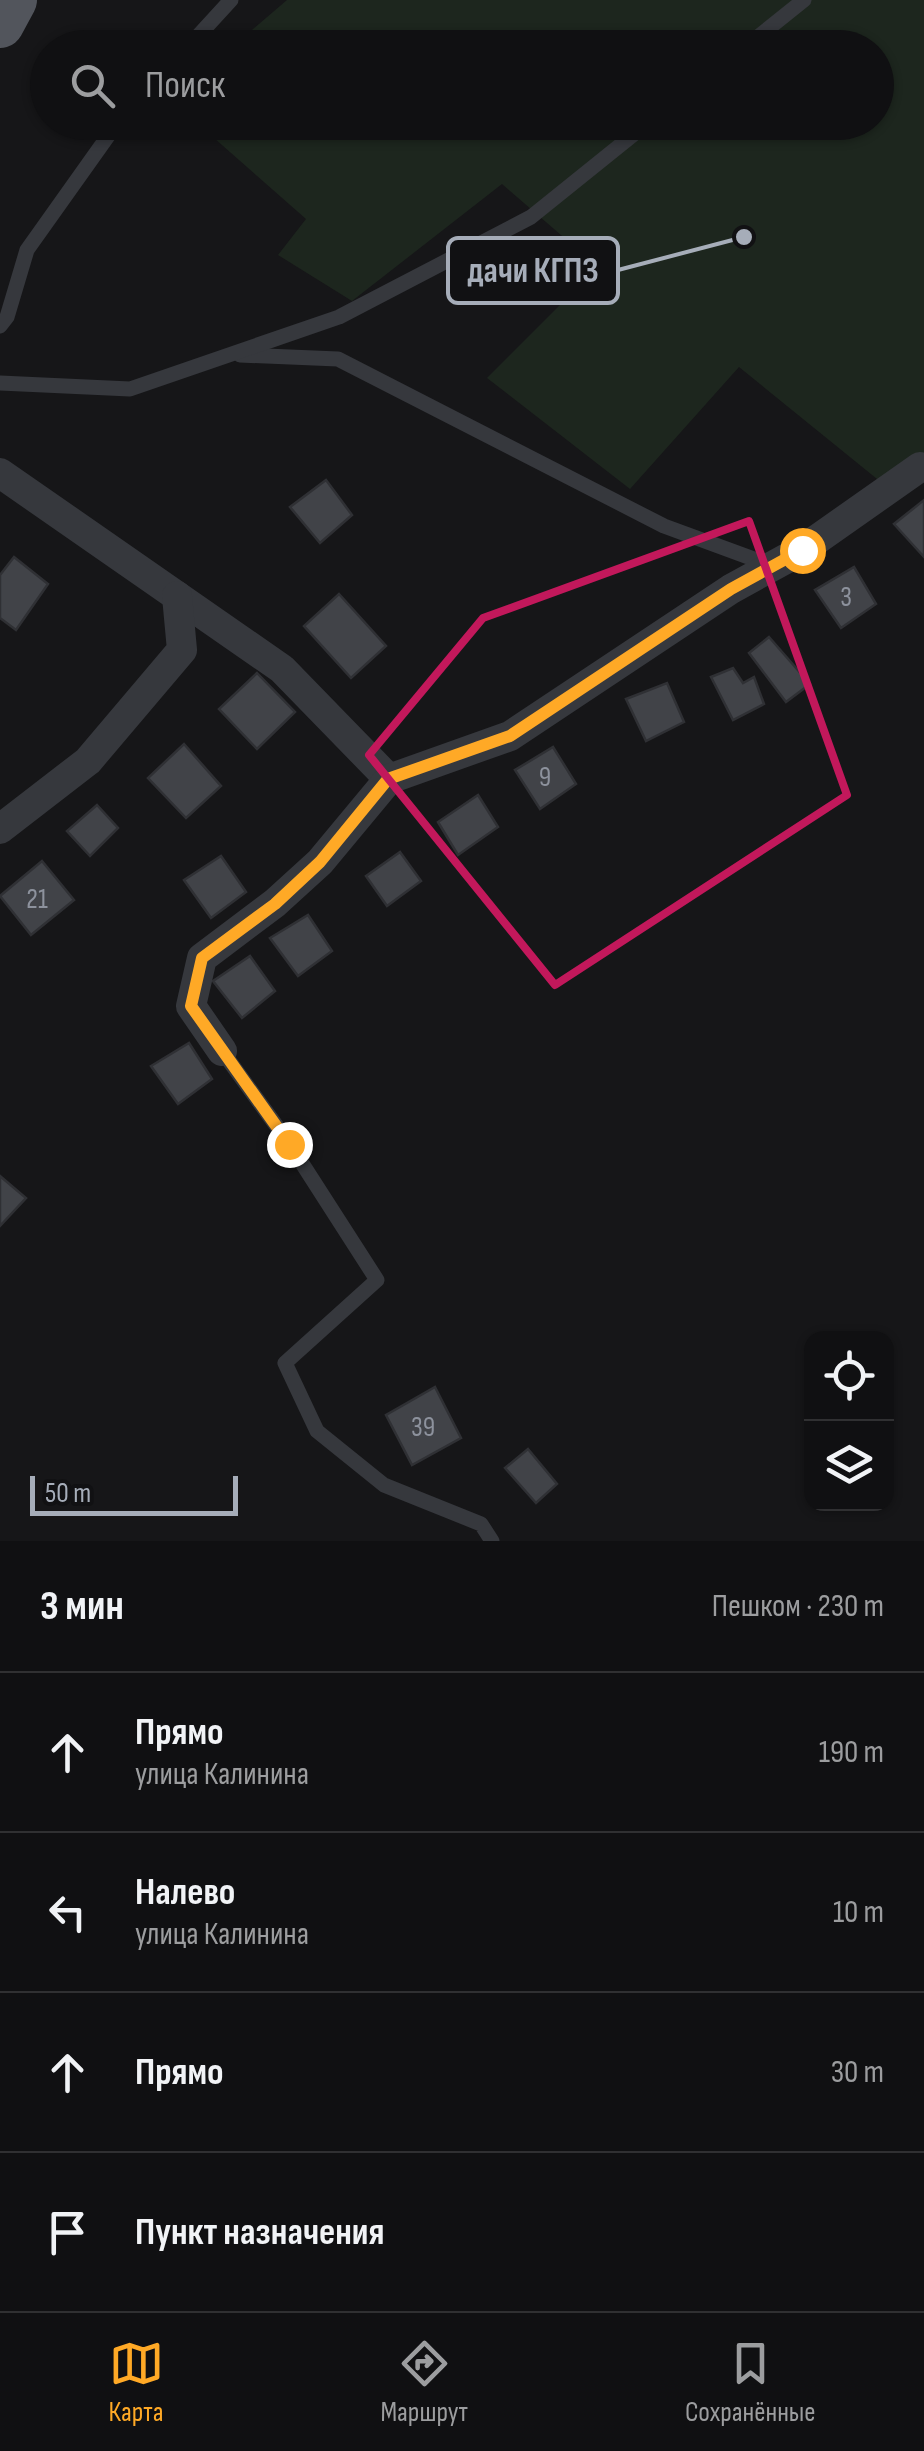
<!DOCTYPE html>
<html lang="ru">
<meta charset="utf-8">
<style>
:root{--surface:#101012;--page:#19191b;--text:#f1f3f6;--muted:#9c9d9f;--line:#303032;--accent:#ffa926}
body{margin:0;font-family:"Sofia Sans Condensed",sans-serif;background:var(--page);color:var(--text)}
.controls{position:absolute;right:30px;bottom:30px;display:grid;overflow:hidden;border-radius:20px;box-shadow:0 2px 8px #0004}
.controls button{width:90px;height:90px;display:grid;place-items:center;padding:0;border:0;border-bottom:2px solid var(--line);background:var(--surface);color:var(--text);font:50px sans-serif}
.scale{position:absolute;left:30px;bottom:25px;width:208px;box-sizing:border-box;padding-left:10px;border:5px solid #a6adb9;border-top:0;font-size:28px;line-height:35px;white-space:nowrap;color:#a6adb9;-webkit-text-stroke:8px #111113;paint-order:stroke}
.stop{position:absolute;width:30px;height:30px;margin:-22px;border:8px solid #ffa926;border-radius:50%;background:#fff}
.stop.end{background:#ffa926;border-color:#fff;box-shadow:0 2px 10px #0008}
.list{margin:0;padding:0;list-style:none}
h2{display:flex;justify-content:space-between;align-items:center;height:130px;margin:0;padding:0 40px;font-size:42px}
h2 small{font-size:32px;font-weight:400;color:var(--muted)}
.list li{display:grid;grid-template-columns:65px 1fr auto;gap:30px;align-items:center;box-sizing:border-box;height:160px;padding:0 40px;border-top:2px solid var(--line)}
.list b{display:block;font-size:38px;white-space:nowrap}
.list p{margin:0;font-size:32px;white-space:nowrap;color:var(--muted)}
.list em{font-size:32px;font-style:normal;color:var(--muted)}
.icon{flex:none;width:55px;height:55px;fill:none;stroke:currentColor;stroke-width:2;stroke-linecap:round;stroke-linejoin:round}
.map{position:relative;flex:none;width:924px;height:1541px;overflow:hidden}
.search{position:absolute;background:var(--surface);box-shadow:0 2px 8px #0004;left:30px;right:30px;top:30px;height:110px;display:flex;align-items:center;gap:25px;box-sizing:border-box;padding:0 35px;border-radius:55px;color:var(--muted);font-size:38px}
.sheet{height:770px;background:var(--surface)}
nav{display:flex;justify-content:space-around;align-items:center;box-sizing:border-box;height:140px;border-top:2px solid var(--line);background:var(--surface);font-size:28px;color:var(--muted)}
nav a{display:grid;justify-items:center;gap:5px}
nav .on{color:var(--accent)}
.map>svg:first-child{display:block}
.green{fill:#1d261e}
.building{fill:#414348;stroke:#2f3034;stroke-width:2.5}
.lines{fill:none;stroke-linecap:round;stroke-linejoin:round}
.lane{stroke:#36383d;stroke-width:15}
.street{stroke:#36383d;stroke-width:30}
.primary{stroke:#52555c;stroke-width:48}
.route{stroke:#ffa926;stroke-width:12}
.marked{fill:none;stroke:#c2185b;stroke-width:8;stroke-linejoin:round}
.labels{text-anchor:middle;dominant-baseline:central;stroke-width:10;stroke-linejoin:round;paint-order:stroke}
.number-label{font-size:28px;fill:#8d929d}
.leader{fill:none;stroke:#a6adb9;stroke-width:4}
.callout-dot{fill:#a6adb9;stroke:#111113;stroke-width:4}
.callout{fill:#111113;stroke:#a6adb9;stroke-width:4}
.callout-label{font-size:35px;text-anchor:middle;font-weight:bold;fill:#a6adb9}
</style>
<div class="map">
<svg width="924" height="1541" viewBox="0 0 924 1541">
<rect width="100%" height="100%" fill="#161618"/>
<path class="green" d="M287,0h637v476l-26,20 -159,-129 -109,122 -143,-111 111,-111 -96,-83 -150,117 -74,-46 28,-36 -109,-96 679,-1v-74l-644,-1z"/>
<g class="building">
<path d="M326,480l26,35 -32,28 -30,-36z"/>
<path d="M924,500v57l-30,-33z"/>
<path d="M14,557l34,27 -32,46 -16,-12v-43z"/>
<path d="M854,567l22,37 -35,24 -26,-38z"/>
<path d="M339,594l47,52 -35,32 -47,-52z"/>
<path d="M769,637l41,47 -24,18 -37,-49z"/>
<path d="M733,668l10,15 11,-6 10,27 -31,16 -22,-43z"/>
<path d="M257,673l38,39 -38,37 -38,-40z"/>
<path d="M667,683l17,39 -38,19 -20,-42z"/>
<path d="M184,744l37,42 -35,32 -38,-40z"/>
<path d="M553,747l23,37 -36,25 -25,-39z"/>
<path d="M478,795l20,32 -40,28 -20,-33z"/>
<path d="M97,805l21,23 -28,28 -23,-25z"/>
<path d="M400,852l21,29 -34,25 -21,-30z"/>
<path d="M221,856l25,36 -35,26 -27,-38z"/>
<path d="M42,861l32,39 -43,35 -31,-39z"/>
<path d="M308,915l24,36 -34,25 -28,-38z"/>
<path d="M250,956l25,35 -33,27 -29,-37z"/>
<path d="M189,1043l23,36 -34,25 -27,-38z"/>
<path d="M0,1176l26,22 -26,28z"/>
<path d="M435,1387l26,51 -49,27 -26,-50z"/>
<path d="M528,1449l29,35 -21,19 -31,-35z"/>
</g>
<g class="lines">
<g class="lane">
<path d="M187,48l44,-48"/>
<path d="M744,48l60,-48"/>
<path d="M0,326l7,-9 20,-67 91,-128"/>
<path d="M240,355l98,4 326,167 106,39"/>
<path d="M0,383l130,6 209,-72 192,-100 118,-95"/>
<path d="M222,1051l67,92 88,137 -92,83 32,68 67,54 97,39 11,17"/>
</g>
<g class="street">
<path d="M0,473l282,196 107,110"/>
<path d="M0,829l88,-68 94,-111 -5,-54"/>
<path d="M222,1051l-31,-45 11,-48 73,-55 45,-41 69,-83 121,-43 221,-147 71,-39 118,-83"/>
</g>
<path class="primary" d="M0,24l13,-24"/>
</g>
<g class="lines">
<path class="route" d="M289,1144l-98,-138 11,-48 73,-54 45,-42 68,-83 122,-43 221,-147 71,-39"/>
</g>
<path class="marked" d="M749,521l98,274 -292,190 -186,-230 114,-137z"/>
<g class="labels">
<g class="number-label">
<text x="846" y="597">3</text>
<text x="545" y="777">9</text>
<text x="37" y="899">21</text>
<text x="423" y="1427">39</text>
</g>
</g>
<path class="leader" d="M744 237L618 270"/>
<circle class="callout-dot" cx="744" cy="237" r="10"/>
<rect class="callout" x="448" y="238" width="170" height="65" rx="10"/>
<g class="callout-label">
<text x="533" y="282">дачи КГПЗ</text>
</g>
</svg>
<div class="controls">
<button><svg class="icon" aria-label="locate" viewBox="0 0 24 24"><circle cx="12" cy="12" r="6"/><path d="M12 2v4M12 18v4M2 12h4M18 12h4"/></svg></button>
<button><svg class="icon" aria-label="layers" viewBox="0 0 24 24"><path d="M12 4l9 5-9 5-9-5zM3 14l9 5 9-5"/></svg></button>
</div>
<div class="scale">50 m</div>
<div class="stop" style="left:802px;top:550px"></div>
<div class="stop end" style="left:289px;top:1144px"></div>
<div class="search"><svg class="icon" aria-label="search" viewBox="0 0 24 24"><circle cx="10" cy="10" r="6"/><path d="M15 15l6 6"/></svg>Поиск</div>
</div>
<section class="sheet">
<h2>3 мин<small>Пешком · 230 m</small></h2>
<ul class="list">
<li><svg class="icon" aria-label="ahead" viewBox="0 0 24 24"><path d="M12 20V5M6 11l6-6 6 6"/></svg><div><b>Прямо</b><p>улица Калинина</p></div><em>190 m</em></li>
<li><svg class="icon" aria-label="left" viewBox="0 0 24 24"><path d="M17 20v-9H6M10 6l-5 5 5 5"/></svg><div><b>Налево</b><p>улица Калинина</p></div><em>10 m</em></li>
<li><svg class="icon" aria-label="ahead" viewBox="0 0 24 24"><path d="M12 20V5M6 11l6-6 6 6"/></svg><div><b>Прямо</b></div><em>30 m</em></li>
<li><svg class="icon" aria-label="arrive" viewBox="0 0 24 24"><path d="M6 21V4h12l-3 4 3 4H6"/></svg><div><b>Пункт назначения</b></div></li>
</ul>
</section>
<nav>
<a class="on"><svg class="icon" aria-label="map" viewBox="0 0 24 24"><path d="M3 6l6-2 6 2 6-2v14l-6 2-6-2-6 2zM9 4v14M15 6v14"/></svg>Карта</a>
<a><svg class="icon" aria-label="directions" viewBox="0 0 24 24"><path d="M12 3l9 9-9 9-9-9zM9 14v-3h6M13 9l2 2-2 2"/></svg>Маршрут</a>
<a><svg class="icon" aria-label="saved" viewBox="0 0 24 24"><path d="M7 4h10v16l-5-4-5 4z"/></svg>Сохранённые</a>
</nav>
